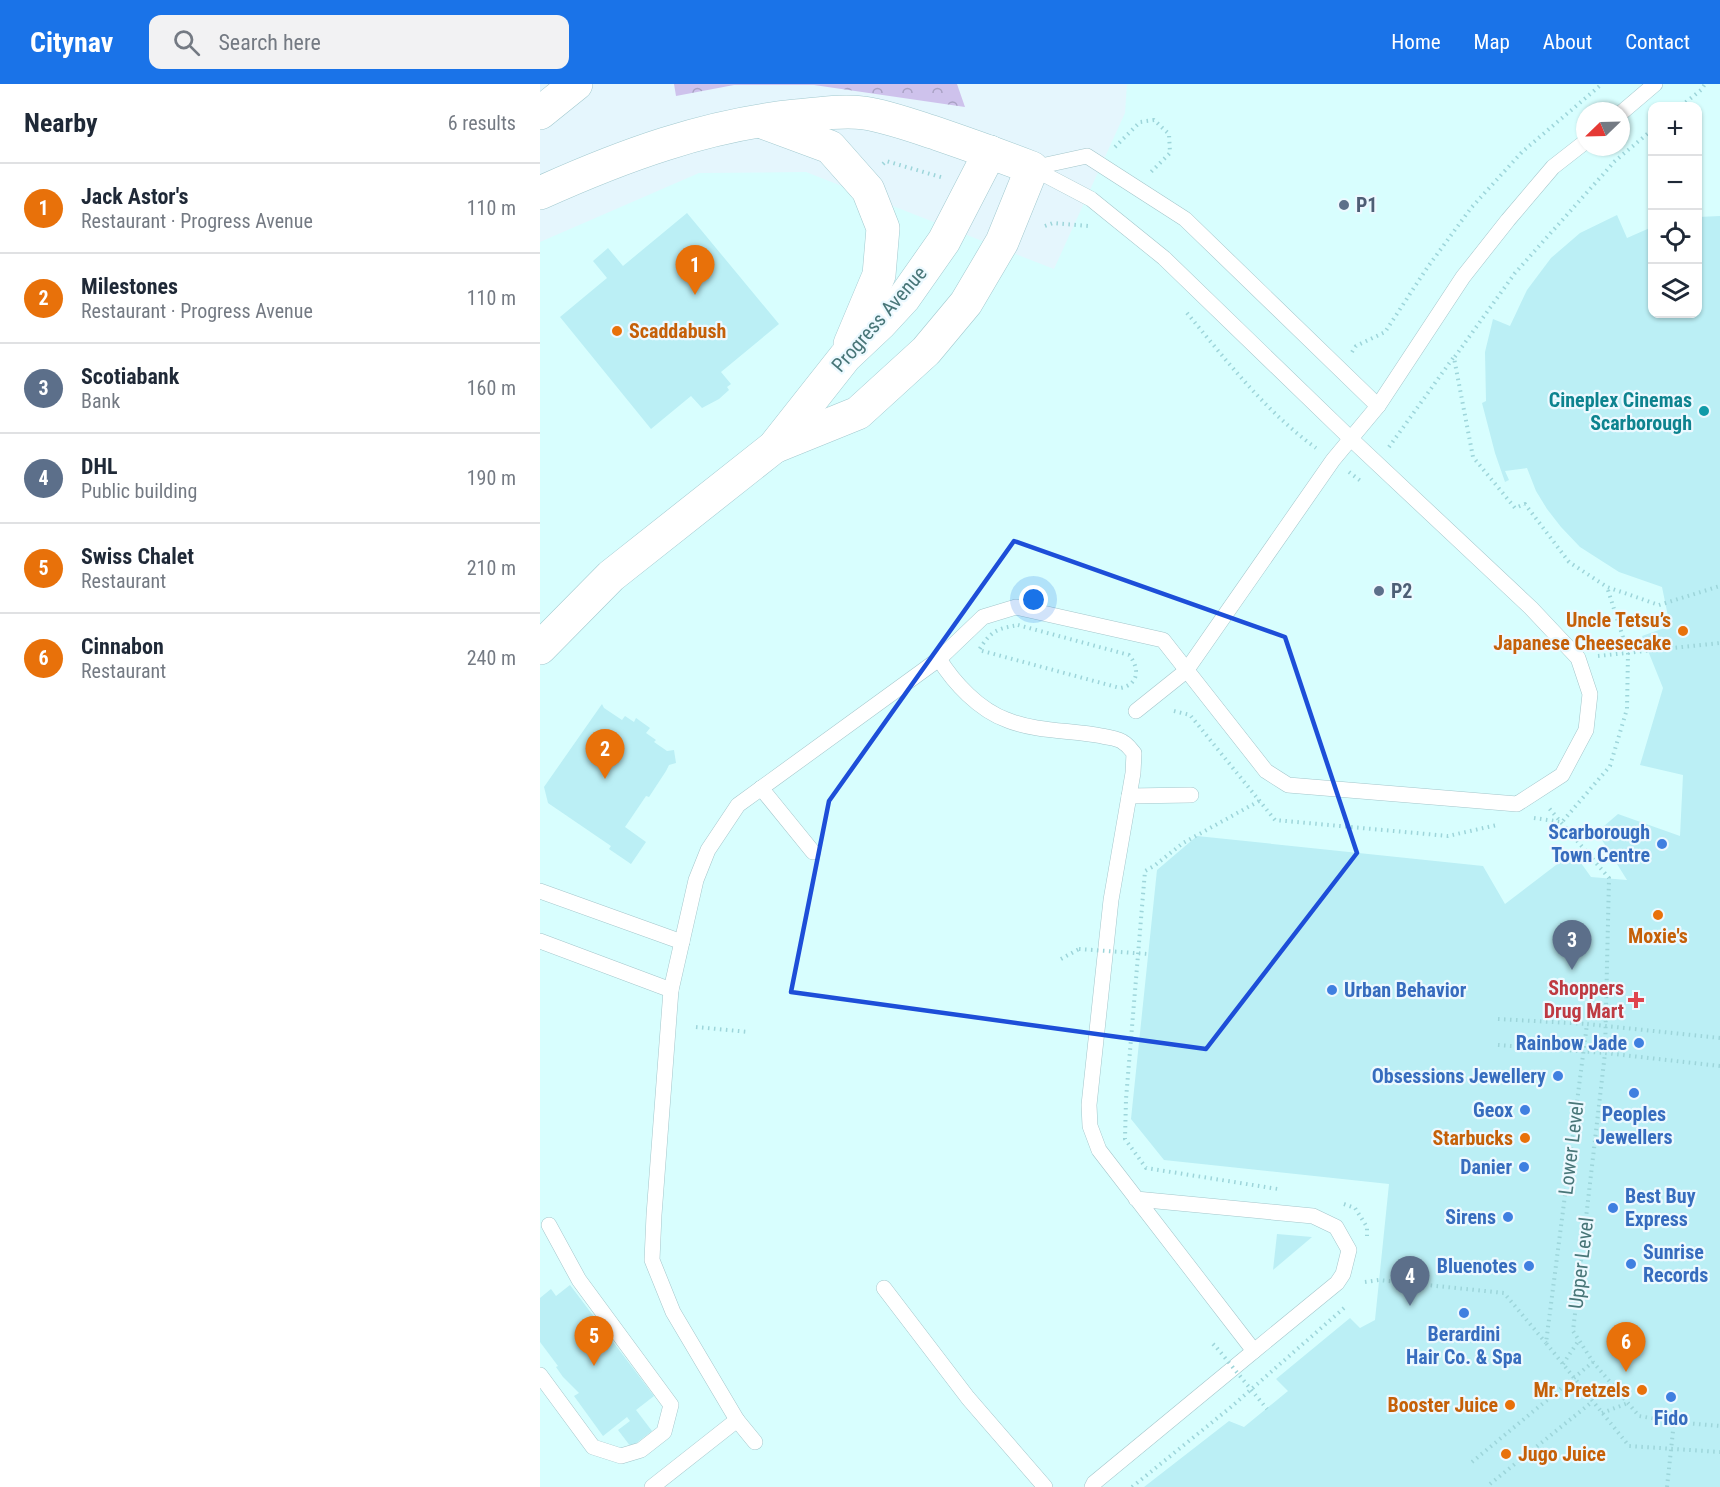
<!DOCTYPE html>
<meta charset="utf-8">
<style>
:root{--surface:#fff;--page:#f2f2f3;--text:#1f2937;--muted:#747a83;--line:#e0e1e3;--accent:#1a73e8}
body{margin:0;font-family:"Roboto Condensed",sans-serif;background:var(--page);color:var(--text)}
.controls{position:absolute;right:18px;top:18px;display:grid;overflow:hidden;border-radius:12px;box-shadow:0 2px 4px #0004}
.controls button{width:54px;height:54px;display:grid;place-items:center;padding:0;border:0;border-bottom:2px solid var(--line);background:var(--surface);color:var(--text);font:30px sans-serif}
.compass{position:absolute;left:1036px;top:18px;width:54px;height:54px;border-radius:50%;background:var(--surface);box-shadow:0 2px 4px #0004;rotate:247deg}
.you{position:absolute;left:494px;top:516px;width:21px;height:21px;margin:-15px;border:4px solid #fff;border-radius:50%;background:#1a73e8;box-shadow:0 0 0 9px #1a73e833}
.badge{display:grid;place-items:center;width:39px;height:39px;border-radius:50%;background:var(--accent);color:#fff;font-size:20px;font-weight:700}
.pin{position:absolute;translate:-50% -50px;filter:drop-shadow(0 2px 3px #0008)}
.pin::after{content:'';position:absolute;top:32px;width:21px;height:18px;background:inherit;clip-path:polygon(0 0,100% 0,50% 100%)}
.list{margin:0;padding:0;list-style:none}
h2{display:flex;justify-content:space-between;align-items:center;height:78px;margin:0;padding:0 24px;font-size:26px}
h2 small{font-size:20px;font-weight:400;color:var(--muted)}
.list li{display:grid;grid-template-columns:39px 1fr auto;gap:18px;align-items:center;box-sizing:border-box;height:90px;padding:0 24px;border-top:2px solid var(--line)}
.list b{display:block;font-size:22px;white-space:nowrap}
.list p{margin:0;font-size:20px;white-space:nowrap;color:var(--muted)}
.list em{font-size:20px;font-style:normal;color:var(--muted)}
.icon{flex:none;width:33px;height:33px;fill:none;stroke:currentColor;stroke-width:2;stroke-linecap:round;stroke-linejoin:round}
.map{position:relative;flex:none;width:1180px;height:1403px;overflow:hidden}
header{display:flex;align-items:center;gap:36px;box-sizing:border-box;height:84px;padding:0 30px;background:var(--accent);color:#fff}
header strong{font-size:28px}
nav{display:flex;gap:33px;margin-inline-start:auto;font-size:21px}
.search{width:420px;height:54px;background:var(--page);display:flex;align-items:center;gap:15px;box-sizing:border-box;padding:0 21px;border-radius:12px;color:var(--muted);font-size:22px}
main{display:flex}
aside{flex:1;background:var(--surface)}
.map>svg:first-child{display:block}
.commercial{fill:#d8fefe;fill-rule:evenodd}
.forest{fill:url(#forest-crowns)}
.building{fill:#bbeff5}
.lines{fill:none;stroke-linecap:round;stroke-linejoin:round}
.service-casing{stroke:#a4c6cb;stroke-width:16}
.secondary-casing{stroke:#a2c9cf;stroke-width:34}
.path{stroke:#9dd5da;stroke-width:4;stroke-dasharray:1.5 4.5;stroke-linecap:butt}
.service{stroke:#fff;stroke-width:15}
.secondary{stroke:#fff;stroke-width:33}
.path-bridge{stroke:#9dd5da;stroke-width:4;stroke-dasharray:1.5 4.5;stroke-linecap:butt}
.marked{fill:none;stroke:#1d4ed8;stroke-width:4.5;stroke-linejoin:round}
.service-dot{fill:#5c6f8a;stroke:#ecf9ff;stroke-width:2}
.food-dot{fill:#e8710a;stroke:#ecf9ff;stroke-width:2}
.culture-dot{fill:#0f9aa8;stroke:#ecf9ff;stroke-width:2}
.shop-dot{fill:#3f7fe0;stroke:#ecf9ff;stroke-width:2}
.health-dot{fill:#e0444e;stroke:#ecf9ff;stroke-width:2}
.labels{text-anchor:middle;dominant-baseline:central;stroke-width:4.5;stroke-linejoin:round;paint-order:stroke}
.service-label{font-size:20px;font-weight:bold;fill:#4e5e75;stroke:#ecf9ff;text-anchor:start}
.street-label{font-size:20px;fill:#487678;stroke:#ecf9ff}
.food-label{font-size:20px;font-weight:bold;fill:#c56008;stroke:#ecf9ff;text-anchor:end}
.culture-label{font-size:20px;font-weight:bold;fill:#0d838f;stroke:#ecf9ff;text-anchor:end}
.shop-label{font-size:20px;font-weight:bold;fill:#366cbe;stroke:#ecf9ff;text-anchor:end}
.health-label{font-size:20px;font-weight:bold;fill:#be3a42;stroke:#ecf9ff;text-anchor:end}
</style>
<header>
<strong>Citynav</strong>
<div class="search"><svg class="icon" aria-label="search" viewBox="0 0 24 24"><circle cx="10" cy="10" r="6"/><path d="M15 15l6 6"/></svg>Search here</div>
<nav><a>Home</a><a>Map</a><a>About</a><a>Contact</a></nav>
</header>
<main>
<aside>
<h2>Nearby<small>6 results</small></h2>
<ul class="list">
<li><span class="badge" style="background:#e8710a">1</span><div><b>Jack Astor's</b><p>Restaurant · Progress Avenue</p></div><em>110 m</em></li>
<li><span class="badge" style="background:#e8710a">2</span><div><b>Milestones</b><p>Restaurant · Progress Avenue</p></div><em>110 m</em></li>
<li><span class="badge" style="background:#5c6f8a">3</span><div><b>Scotiabank</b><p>Bank</p></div><em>160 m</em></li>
<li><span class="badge" style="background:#5c6f8a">4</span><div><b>DHL</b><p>Public building</p></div><em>190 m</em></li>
<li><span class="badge" style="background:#e8710a">5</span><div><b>Swiss Chalet</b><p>Restaurant</p></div><em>210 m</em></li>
<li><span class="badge" style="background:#e8710a">6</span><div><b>Cinnabon</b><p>Restaurant</p></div><em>240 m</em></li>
</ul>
</aside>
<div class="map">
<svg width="1180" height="1403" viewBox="0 0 1180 1403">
<defs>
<pattern id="forest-crowns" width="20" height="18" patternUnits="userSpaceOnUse" patternTransform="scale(1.5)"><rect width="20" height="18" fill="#cec2ec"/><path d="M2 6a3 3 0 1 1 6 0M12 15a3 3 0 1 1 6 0" fill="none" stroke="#a9a2c4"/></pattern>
</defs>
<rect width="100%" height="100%" fill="#e5f6fd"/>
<path class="commercial" d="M587,0h593v1403h-1180v-1245l159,-69 107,-1 248,97 71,-156zM1112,22h46v208h-46zM1045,27h36v36h-36z"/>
<path class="forest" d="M134,0h283l8,23 -151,-22h-80l-58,11z"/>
<g class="building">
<path d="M147,129l92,111 -58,48 10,12 -4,3 2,3 -10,9 -17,9 -11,-12 -40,33 -91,-112 47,-39 -14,-17 15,-13 15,18z"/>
<path d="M1077,131l10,23 25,-11v87h46v-97l22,-1v1271h-576l85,-66 15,6 44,-36 -12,-12 74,-61 10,10 15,-8 14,-136 -225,-24 -33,-41 26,-249 40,-34 286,30 22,38 68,-52 18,25 36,3 -30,-48 21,-18 62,22 3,-61 -43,-10 23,-77 -21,-52 28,-10 -8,-39 -43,-15 -39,-25 -19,-20 -14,-18 -11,-18 -9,-23 -22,3 4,9 -4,2 -10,-29 -13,-50 4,-2 -1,-49 8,-33 17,7 17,-36 24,-32 29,-25z"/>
<path d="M62,620l2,4 18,12 3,-4 9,6 2,-4 14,10 -4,5 10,7 -2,2 13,9 7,-1 2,13 -7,2 -3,6 -17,26 -3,-1 -21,31 21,15 -15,22 -22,-15 2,-3 -63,-43 -4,-16z"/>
<path d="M737,1150l35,3 -39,33z"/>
<path d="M30,1201l84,111 -18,14 16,21 -21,16 -13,-17 12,-9 -3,-4 -24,19 -29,-40 5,-3 -16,-16 -7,-10 2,-1 -18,-24v-44l11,-9 5,7z"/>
</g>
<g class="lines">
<defs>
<g id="service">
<path d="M1081,29l34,-29"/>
<path d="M492,84l55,-12 98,63 193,187"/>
<path d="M399,575c15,24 40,51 68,61 30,12 64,10 95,16 7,2 17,2 22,7 4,2 7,7 10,10l-1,20 -22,127 -22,205 1,21 9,24 155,201 83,-68 6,-9 6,-24 -13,-23 -23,-11 -177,-17"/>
<path d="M596,627l50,-40 147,-211 45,-54 85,-129 45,-57 45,-53 32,-25"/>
<path d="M221,704l52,64"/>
<path d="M589,712l62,-1"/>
<path d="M0,807l142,51"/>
<path d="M0,857l131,49"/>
<path d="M344,1204l84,110 77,89"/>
<path d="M0,1291l53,72 28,9 20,-6 23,-18 7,-27 -92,-125 -30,-55"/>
<path d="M215,1358l-18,-22 -64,-108 -21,-52 2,-45 17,-225 25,-110 12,-30 30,-45 201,-146 44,-42 33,-10 147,33 103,131 22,14 229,19 45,-29 24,-45 4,-36 -12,-36 -47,-50 -181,-170 -186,-180 -73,-59 -59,-31"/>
<path d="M112,1403l85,-67"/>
<path d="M552,1403l2,-4 160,-132"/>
</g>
<g id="secondary">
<path d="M0,29l36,-29"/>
<path d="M225,39l65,24 38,43 15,38 -4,47 -29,69"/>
<path d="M0,109c82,-37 166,-68 256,-77 23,-2 45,-6 68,-3 26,4 49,13 74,21 32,11 63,22 94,34l-30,74 -36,61 -40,48 -68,62 -84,34"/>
<path d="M0,564l71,-72 163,-129 71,-90 35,-33 24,-26 40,-57 46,-89"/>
</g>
</defs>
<use href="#service" class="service-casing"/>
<use href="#secondary" class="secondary-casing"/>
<g class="path">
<path d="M1141,22l20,-16 4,-6"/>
<path d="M1112,46l-37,31 -100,112 -61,85 19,99 42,51 10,-4 44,58 38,25 52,18 61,-19"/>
<path d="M575,63l25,-25 14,-2 15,14 1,19 -19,19"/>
<path d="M343,80l3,-3 58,17"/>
<path d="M505,142l8,-3 36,3"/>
<path d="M647,229c39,47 79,99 129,135"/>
<path d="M812,268l4,-6 29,-14 42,-64 44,-60 51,-56 80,-68"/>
<path d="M849,363l64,-89"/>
<path d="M809,388l13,10"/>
<path d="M478,541l111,30c11,13 10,30 -9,33l-141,-38c12,-19 17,-21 39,-25z"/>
<path d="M1058,572l122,-13"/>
<path d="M634,627l16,4 85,105 173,16 49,-11"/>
<path d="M719,717l-76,42 -29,23 -9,5 -19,228 -1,40 21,29 132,21"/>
<path d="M994,734l28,4 48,-56 17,-57 1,-56 -21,-66"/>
<path d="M521,875l18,-10"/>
<path d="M958,935l89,5"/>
<path d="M156,943l53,5"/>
<path d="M1180,954l-133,-14 -41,319 83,103 91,6"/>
<path d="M958,961l107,8 4,-175 -61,-71"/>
<path d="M1180,982l-115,-13 -32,278 20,31 46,54 35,6 46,4"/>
<path d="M804,1120l11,4 12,19v9"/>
<path d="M825,1198l14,-2 125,13 42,50"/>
<path d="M673,1260l4,4"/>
<path d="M1023,1280l16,-24"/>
<path d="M1062,1329l26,-10"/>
<path d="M932,1378l121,-100"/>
<path d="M950,1400l102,-82"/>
<path d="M592,1403l99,-80 113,-99"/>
<path d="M1127,1403l7,-65"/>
</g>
<use href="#service" class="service"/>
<use href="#secondary" class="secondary"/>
<g class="path-bridge">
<path d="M539,865l69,5"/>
<path d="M677,1264l50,61"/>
</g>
</g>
<path class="marked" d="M474,457l271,96 72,216 -151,196 -415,-57 38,-191z"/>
<g class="service-dot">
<circle cx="804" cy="121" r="6"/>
<circle cx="839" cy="507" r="6"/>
</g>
<g class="food-dot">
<circle cx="77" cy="247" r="6"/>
<circle cx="1143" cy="547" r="6"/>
<circle cx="1118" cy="831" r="6"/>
<circle cx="985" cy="1054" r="6"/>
<circle cx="1102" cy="1306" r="6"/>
<circle cx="970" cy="1321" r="6"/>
<circle cx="966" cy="1370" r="6"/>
</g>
<circle class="culture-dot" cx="1164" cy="327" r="6"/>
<g class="shop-dot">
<circle cx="1122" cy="760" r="6"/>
<circle cx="792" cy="906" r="6"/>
<circle cx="1099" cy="959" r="6"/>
<circle cx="1018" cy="992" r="6"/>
<circle cx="1094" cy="1009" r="6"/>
<circle cx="985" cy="1026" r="6"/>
<circle cx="984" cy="1083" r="6"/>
<circle cx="1073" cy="1124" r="6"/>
<circle cx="968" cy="1133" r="6"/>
<circle cx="1091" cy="1180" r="6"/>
<circle cx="989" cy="1182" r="6"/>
<circle cx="924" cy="1229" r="6"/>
<circle cx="1131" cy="1313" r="6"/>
</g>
<path class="health-dot" d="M1093 907h6v6h6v6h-6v6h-6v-6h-6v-6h6z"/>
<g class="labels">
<g class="service-label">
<text x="816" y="121">P1</text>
<text x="851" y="507">P2</text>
</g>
<g class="street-label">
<text transform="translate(339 235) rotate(-49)">Progress Avenue</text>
<text transform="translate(1031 1064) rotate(-83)">Lower Level</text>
<text transform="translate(1041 1179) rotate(-83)">Upper Level</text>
</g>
<g class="food-label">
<text x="89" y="247" text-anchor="start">Scaddabush</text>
<text x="1131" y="536">Uncle Tetsu’s<tspan x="1131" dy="23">Japanese Cheesecake</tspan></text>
<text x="1118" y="852" text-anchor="middle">Moxie's</text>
<text x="973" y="1054">Starbucks</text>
<text x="1090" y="1306">Mr. Pretzels</text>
<text x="958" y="1321">Booster Juice</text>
<text x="978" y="1370" text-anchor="start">Jugo Juice</text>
</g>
<g class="culture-label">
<text x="1152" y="316">Cineplex Cinemas<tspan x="1152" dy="23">Scarborough</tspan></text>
</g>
<g class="shop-label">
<text x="1110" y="748">Scarborough<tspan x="1110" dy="23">Town Centre</tspan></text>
<text x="804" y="906" text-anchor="start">Urban Behavior</text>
<text x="1087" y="959">Rainbow Jade</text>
<text x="1006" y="992">Obsessions Jewellery</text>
<text x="973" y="1026">Geox</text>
<text x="1094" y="1030" text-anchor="middle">Peoples<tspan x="1094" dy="23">Jewellers</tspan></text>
<text x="972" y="1083">Danier</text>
<text x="1085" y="1112" text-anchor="start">Best Buy<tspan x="1085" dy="23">Express</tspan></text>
<text x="956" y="1133">Sirens</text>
<text x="1103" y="1168" text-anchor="start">Sunrise<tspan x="1103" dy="23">Records</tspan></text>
<text x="977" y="1182">Bluenotes</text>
<text x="924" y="1250" text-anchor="middle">Berardini<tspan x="924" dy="23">Hair Co. &amp; Spa</tspan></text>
<text x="1131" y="1334" text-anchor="middle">Fido</text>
</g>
<g class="health-label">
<text x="1084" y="904">Shoppers<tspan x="1084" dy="23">Drug Mart</tspan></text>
</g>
</g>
</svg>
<div class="controls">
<button>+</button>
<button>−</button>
<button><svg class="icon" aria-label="locate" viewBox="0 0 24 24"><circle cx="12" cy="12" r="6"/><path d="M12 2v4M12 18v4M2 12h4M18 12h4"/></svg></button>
<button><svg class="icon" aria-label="layers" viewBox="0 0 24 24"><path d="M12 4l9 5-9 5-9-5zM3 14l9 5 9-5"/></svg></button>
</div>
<svg class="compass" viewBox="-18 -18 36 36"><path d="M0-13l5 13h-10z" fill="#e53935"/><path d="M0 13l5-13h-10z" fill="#747a83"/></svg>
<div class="you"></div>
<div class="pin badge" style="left:155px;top:211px;background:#e8710a">1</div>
<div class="pin badge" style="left:65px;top:695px;background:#e8710a">2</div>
<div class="pin badge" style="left:1032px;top:886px;background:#5c6f8a">3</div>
<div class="pin badge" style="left:870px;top:1222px;background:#5c6f8a">4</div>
<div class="pin badge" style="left:54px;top:1282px;background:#e8710a">5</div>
<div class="pin badge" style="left:1086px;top:1288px;background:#e8710a">6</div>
</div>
</main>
